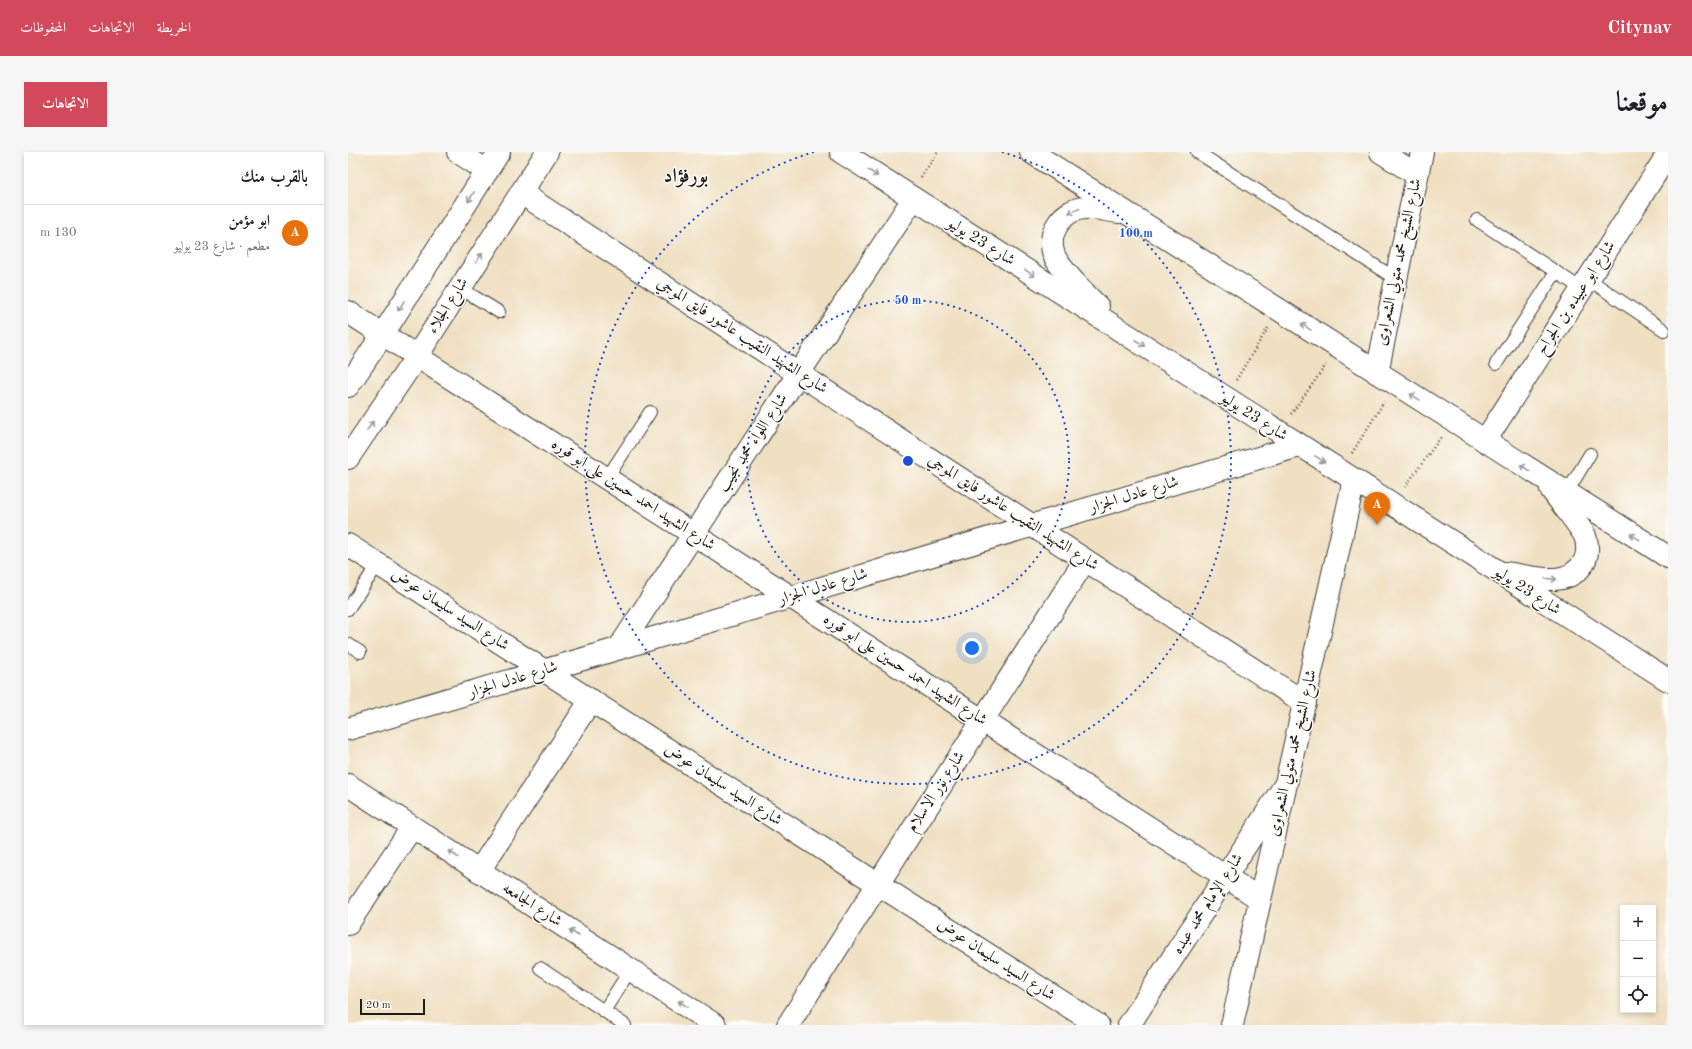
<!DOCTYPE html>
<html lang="ar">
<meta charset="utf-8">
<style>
:root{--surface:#fff;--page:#f6f6f6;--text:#202124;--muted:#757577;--line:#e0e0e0;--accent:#d1495b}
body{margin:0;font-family:"Old Standard TT",Amiri,serif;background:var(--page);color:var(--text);direction:rtl}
.controls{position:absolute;right:12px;bottom:12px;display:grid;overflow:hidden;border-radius:0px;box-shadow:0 2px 6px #0003}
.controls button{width:36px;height:36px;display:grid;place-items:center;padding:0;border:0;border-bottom:1px solid var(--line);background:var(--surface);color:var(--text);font:20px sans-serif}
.scale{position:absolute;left:12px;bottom:10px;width:65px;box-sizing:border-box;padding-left:4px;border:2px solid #1c1c1c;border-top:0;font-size:11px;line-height:14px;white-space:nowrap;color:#1c1c1c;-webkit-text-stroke:3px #fdfcf7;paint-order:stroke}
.you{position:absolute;left:624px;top:496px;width:14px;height:14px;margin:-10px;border:3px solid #fff;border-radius:50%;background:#1a73e8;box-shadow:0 0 0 6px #1a73e833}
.badge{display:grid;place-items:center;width:26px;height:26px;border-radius:50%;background:var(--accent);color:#fff;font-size:13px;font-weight:700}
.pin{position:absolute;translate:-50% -33px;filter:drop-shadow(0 1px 2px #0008)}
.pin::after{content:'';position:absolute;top:21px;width:14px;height:12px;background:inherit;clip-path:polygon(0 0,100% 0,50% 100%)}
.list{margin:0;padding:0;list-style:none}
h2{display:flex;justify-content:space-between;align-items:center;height:52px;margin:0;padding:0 16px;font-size:17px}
h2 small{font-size:13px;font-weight:400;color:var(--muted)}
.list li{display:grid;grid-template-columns:26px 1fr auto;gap:12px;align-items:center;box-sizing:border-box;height:56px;padding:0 16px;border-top:1px solid var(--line)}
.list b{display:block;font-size:15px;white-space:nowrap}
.list p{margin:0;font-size:13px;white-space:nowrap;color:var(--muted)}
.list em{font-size:13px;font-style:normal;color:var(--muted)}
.icon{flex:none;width:22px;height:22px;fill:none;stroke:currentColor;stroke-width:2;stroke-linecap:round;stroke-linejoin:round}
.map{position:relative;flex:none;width:1320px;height:873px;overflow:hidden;direction:ltr;border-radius:0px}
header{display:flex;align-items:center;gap:24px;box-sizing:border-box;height:56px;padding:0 20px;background:var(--accent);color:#fff}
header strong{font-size:19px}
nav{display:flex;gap:22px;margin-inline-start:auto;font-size:14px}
.intro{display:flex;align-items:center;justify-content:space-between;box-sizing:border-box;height:96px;padding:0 24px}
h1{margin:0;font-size:28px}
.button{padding:10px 18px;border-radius:0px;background:var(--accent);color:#fff;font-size:14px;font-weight:700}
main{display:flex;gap:24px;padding:0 24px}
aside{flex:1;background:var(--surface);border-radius:0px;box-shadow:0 2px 6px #0003}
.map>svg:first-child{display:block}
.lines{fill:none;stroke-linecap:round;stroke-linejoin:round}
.lane-casing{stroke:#3c3935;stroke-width:14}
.street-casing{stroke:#3c3935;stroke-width:24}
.secondary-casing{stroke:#3c3935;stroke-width:24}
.path{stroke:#3c3935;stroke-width:2.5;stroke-dasharray:1 3;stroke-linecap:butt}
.lane{stroke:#fff;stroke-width:12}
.street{stroke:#fff;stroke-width:22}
.secondary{stroke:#fff;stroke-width:22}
.oneway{stroke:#999}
.ring{fill:none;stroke:#1d4ed8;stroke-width:2;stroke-dasharray:2 4}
.labels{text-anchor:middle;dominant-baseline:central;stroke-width:3;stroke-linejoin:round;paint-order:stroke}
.street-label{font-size:16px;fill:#1c1c1c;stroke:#fdfcf7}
.district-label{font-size:20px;font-weight:bold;fill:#1c1c1c;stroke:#fdfcf7}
.centre{fill:#1d4ed8;stroke:#fdfcf7;stroke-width:2}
.ring-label{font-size:12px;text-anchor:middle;font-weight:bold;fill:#1d4ed8;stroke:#fdfcf7;stroke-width:3;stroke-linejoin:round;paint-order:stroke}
</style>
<header>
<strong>Citynav</strong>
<nav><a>الخريطة</a><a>الاتجاهات</a><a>المحفوظات</a></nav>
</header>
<div class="intro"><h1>موقعنا</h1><a class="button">الاتجاهات</a></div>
<main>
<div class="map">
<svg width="1320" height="873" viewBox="0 0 1320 873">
<rect width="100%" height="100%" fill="#fdfcf7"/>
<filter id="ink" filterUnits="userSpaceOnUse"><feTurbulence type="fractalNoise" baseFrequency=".025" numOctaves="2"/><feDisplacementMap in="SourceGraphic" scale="8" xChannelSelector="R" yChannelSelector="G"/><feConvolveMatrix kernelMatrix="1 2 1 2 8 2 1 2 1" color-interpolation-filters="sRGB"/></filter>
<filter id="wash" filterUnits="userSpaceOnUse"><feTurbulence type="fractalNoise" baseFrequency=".012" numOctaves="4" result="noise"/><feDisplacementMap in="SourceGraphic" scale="16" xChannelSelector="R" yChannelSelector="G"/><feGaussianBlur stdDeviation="0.9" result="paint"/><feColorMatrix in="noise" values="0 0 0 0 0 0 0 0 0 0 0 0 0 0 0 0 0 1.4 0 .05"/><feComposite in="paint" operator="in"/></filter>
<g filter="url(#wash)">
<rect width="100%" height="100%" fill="#f0e0c2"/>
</g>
<g filter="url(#ink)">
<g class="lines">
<defs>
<g id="lane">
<path d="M849,0l199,127"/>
<path d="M1129,68l105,69"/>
<path d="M1240,127l76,51"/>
<path d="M112,136l39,24"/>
<path d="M1148,212l60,-92"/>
<path d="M259,326l43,-66"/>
<path d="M1218,342l24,-40"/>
<path d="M0,457l30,-45"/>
<path d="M0,492l12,8"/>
<path d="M192,816l85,57"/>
<path d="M256,859l26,-41"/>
</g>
<g id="street">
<path d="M110,0l29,19"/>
<path d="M1033,0l36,23"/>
<path d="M173,41l784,510"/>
<path d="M0,160l912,587"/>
<path d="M1029,221l45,-221"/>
<path d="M1137,289l183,-287"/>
<path d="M0,393l750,480"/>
<path d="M271,496l294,-449"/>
<path d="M0,633l367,240"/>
<path d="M131,719l112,-171"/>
<path d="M0,772l64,-97"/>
<path d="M440,873l297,-465"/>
<path d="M781,873l156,-240"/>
</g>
<g id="secondary">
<path d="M493,0l827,528"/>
<path d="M683,0l637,405"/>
<path d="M750,155c-12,-13 -38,-37 -44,-52 -8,-21 8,-46 31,-47 11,-1 23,3 34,4"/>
<path d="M0,234l35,-52 116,-182"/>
<path d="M0,306l69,-102 130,-204"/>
<path d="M1157,421c26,3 63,17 79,-11 4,-7 4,-18 1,-26 -6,-12 -26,-35 -34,-47"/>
<path d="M0,577l951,-283"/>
<path d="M884,873l122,-545"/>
</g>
</defs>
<use href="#lane" class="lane-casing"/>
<use href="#street" class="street-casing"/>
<use href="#secondary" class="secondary-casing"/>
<g class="path">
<path d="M573,25l17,-25"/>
<path d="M888,228l32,-52"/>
<path d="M943,262l35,-49"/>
<path d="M1004,301l32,-51"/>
<path d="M1057,335l36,-50"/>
</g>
<use href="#lane" class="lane"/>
<use href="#street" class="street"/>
<use href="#secondary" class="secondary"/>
</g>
<defs><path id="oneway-shaft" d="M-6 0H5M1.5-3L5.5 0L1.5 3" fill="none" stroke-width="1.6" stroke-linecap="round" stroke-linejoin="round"/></defs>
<g class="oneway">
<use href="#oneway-shaft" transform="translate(525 21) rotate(33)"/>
<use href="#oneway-shaft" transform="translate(123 45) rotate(122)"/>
<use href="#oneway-shaft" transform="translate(726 59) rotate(158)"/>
<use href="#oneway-shaft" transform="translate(131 106) rotate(-57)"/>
<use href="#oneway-shaft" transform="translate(682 121) rotate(32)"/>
<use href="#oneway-shaft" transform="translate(53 154) rotate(122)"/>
<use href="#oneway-shaft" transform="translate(958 175) rotate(-148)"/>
<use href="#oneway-shaft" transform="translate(792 191) rotate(33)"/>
<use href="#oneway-shaft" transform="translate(1067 245) rotate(-148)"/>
<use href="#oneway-shaft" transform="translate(22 274) rotate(-56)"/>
<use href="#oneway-shaft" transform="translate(972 307) rotate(32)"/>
<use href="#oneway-shaft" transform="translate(1177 316) rotate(-147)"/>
<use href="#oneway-shaft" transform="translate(1287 385) rotate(-148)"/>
<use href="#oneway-shaft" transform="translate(1203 427) rotate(6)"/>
<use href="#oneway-shaft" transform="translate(105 702) rotate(-147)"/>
<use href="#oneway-shaft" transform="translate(226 781) rotate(-147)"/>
<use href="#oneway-shaft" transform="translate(335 852) rotate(-147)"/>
</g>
</g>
<g class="ring">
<circle cx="560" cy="309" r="161"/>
<path d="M654 0A323 323 0 1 1 466 0"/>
</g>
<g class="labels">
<g class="street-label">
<text transform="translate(633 90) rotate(32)">شارع 23 يوليو</text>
<text transform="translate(1051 110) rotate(-78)">شارع الشيخ محمد متولي الشعراوى</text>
<text transform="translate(1228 146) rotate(-57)">شارع ابو عبيده بن الجراح</text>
<text transform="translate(100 154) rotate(-58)">شارع الجلاء</text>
<text transform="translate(394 184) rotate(33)">شارع الشهيد النقيب عاشور فايق الموجي</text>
<text transform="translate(906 265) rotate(33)">شارع 23 يوليو</text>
<text transform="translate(405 291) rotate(-57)">شارع اللواء محمد نجيب</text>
<text transform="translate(285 343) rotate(33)">شارع الشهيد احمد حسين على ابو قوره</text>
<text transform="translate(786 343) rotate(-17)">شارع عادل الجزار</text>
<text transform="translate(665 361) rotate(33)">شارع الشهيد النقيب عاشور فايق الموجي</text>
<text transform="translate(475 435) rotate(-17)">شارع عادل الجزار</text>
<text transform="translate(1179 439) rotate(33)">شارع 23 يوليو</text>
<text transform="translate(102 458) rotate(33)">شارع السيد سليمان عوض</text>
<text transform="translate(557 518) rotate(33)">شارع الشهيد احمد حسين على ابو قوره</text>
<text transform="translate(165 528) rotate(-17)">شارع عادل الجزار</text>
<text transform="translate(945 601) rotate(-77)">شارع الشيخ محمد متولي الشعراوى</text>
<text transform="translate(375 633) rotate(33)">شارع السيد سليمان عوض</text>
<text transform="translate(588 640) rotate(-57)">شارع نور الاسلام</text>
<text transform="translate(860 752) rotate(-57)">شارع الإمام محمد عبده</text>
<text transform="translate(184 753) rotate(33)">شارع الجامعه</text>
<text transform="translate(648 808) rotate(33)">شارع السيد سليمان عوض</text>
</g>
<g class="district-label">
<text x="338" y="25">بورفؤاد</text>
</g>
</g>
<circle cx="560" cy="309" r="6" class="centre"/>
<g class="ring-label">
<text x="788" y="85">100 m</text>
<text x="560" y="152">50 m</text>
</g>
</svg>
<div class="controls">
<button>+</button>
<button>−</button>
<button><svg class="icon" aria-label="locate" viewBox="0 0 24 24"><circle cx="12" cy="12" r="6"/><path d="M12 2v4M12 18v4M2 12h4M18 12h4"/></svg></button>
</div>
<div class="scale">20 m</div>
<div class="you"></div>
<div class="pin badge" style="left:1029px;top:373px;background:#e8710a">A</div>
</div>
<aside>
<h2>بالقرب منك<small></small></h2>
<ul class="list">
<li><span class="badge" style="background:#e8710a">A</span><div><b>ابو مؤمن</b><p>مطعم · شارع 23 يوليو</p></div><em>130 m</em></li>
</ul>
</aside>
</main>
